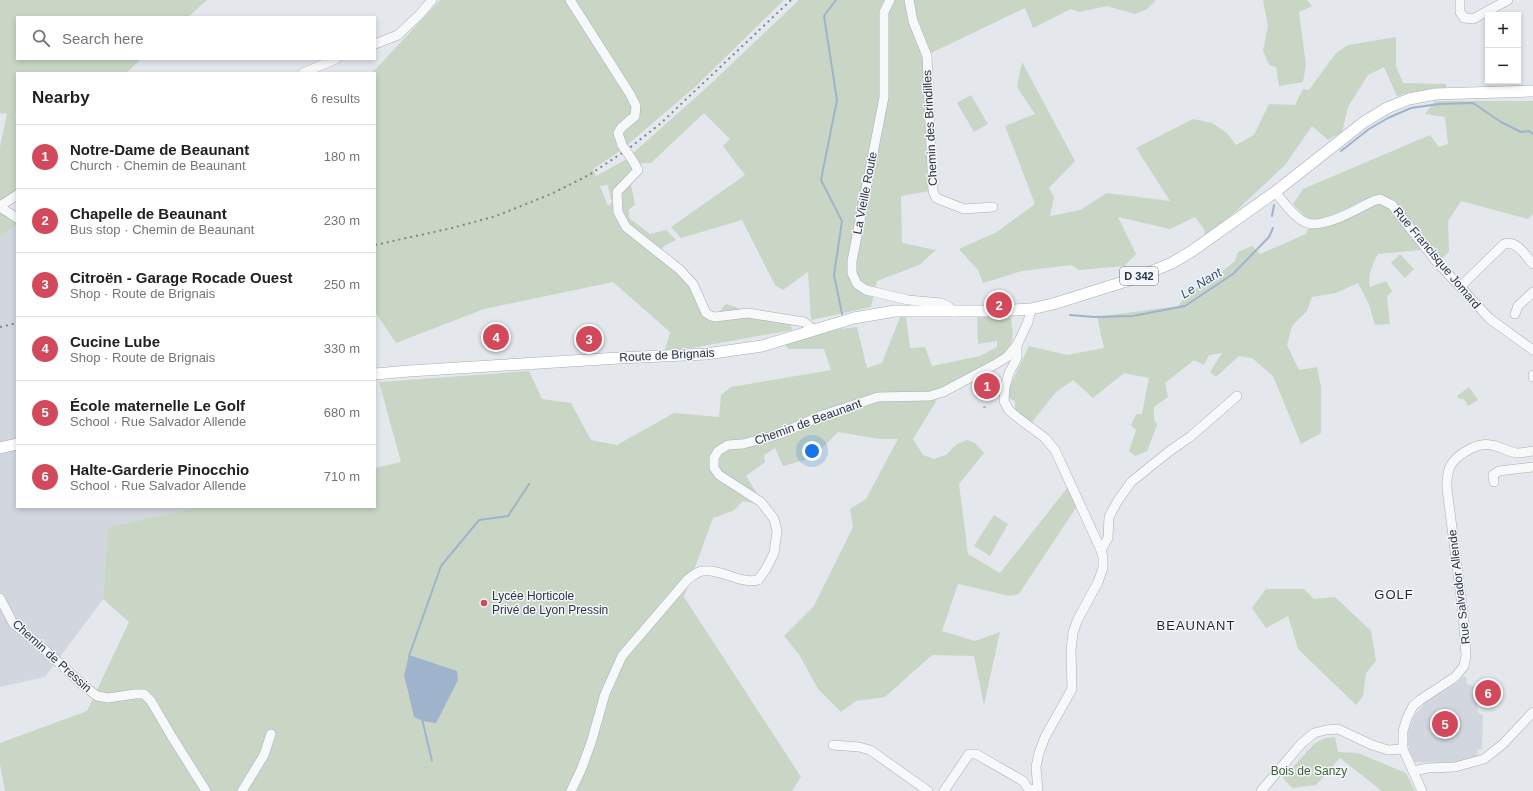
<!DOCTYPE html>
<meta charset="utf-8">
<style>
:root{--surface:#fff;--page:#f2f2f2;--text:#202124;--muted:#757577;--line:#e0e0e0;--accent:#d1495b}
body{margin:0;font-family:Arial,sans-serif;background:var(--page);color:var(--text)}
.controls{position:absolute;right:12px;top:12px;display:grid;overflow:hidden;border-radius:0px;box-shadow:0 2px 6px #0003}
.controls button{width:36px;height:36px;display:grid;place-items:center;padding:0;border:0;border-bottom:1px solid var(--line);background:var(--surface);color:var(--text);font:20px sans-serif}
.you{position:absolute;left:812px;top:451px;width:14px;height:14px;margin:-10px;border:3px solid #fff;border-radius:50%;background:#1a73e8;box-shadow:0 0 0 6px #1a73e833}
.badge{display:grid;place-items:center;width:26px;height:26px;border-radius:50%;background:var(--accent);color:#fff;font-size:13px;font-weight:700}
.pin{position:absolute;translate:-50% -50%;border:2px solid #fff;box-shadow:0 1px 4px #0006}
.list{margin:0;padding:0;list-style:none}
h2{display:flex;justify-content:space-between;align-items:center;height:52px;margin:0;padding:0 16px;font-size:17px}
h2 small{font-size:13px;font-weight:400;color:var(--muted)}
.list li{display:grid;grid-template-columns:26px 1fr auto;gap:12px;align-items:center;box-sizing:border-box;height:64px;padding:0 16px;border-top:1px solid var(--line)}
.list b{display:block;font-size:15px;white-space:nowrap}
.list p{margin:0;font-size:13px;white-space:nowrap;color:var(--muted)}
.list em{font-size:13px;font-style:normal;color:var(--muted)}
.icon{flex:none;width:22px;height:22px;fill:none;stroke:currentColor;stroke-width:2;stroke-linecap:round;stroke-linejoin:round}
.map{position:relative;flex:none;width:1533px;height:791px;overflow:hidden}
.search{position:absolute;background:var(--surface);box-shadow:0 2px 6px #0003;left:16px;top:16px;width:360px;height:44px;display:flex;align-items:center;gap:10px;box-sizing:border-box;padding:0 14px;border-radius:0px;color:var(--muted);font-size:15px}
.panel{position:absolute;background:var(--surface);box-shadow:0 2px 6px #0003;left:16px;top:72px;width:360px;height:436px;border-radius:0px}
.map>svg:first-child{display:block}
.built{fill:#d2d6de}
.green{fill:#c9d6c5}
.water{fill:#9fb4cc}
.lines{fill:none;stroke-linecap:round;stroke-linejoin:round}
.stream{stroke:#9fb4cc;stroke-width:2}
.minor-casing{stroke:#a9aeb7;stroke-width:10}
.major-casing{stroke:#a3abb8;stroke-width:12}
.minor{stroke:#f7f8fa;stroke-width:9}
.major{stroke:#fff;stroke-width:11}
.rail{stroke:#7d8696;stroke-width:2;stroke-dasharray:2 4;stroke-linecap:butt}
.minor-bridge-casing{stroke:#a9aeb7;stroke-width:10;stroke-linecap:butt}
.minor-bridge{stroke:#f7f8fa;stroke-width:9}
.poi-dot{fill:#d1495b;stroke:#f4f6f9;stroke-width:1.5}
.labels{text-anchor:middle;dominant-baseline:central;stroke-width:3;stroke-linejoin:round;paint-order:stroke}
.shield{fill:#f4f6f9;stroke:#676e7b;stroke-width:1}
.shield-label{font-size:11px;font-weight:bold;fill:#2b3445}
.street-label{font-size:12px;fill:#2b3445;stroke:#f4f6f9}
.poi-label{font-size:12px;fill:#2b3445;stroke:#f4f6f9;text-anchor:start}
.park-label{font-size:12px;fill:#3f6138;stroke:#f4f6f9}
.water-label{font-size:13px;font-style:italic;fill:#34527a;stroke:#f4f6f9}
.neighbourhood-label{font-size:13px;letter-spacing:1px;fill:#1d2536;stroke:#f4f6f9}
</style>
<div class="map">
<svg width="1533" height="791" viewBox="0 0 1533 791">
<rect width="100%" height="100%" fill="#e4e7ec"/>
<g class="built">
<path d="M17,224v283h183l-92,20 -5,72 -58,78 -45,10v-450z"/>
<path d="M1463,677h3l1,7 8,2 3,27 5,2 -1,34 -4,1 -1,8 -22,5 -40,-1 -5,-9 -3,-14 2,-9 5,-14 14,-17 30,-17z"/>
</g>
<g class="green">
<path d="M0,0h207l-19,17h-171v42h124l-15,14h-109v40l-2,2 2,4v74l-17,9v-55l7,-33 -7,-1z"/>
<path d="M440,0h344l-89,87 -69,59 -3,-4 -6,4 3,5 -27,18 3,7 31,-17 2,4 5,-3 -2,-6 71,-63 96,-91h357l-9,9 -12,5 -28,-8 -28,6 -8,-3 -38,19 -8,-20 -96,46 1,137 -29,5 1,47 34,7 -17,15 -42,16 -6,26 -60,13 -3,-48 -25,18 -8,-5 -33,-65 -61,18 -10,-11 74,-52 -22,-29 7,-7 -26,-26 -53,50h-9l-31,37 -3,-15 -8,1 8,20 23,-22 4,21 -6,4v9l21,16 16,-4 10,10 -12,6 -7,9 22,17 35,46 12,-14 65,21 1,5 -128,23 6,-21 -57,-50 -129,27 -88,34 -21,-31v-239h-3z"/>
<path d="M1263,0h44l5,6 -13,6 7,53 -3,17 -24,4 -3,-19 -7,-2 -6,-15 5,-24z"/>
<path d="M1396,37v29l7,17 43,1v5l-34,3 -15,4 -13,-29 -16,8 -20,32 -6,25 -14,8 -16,-14 -27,39 -50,47 -30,24 -1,-7 -9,-12 -25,12 -52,-12 18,37 -12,12 -45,4 -8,-5 -49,6 -39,12 -5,-13 -19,-21 38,-17 38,-28 -30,-78 30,-12 -18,-27 5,-25 53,99 -26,27 5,9 -4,19 30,-6 27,-17 63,8 -34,-53 57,-29 19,4 15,10 9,12 18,-10 15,-31 26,1 8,-16 6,1 27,-37 12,-8z"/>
<path d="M971,95l17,29 -14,8 -17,-29z"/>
<path d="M1435,101h98v113l-5,5 -67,-18 -13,20 1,31 -9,8 -39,-51 -6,-6 -13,-7 -33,13 3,6c12,-6 24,-15 36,-9l23,27 10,17 -43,4c-5,9 -11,22 -8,33l16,-6 6,10 -5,6 3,27 -15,1 -6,-21 -11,-21 -22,10 -24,4 -5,14 -15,15 -5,19 12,25 18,-3 4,20v46l-20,11 -28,-68 -21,-18 -13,-2 -23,21 -6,-5 12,-19 -13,2 -5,10 -10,-5 -29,23 3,14 -14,10v12l3,6 -10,26 -12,5 -6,-5 7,-21 -5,-5 5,-11h6l7,-36 -25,-5 -31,25 -20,-18 -17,12 -24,30 -9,-5 -8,-7v-9l-7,-3 1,-10 20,-42 38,9 37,-7 -7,-31 81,-11 11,-14 27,-15 19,-16 3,-9 14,-6 8,8 46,-20 4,-12 -17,-18 10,-15 127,-54 9,12 9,-3 -3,-27 -20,-3z"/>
<path d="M0,212l17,10v2l-17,13z"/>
<path d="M1400,254l14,15 -9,9 -14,-15z"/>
<path d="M900,317h6l4,31 15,-1 7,19 48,-10 17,-9v-6l-19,3 -1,-27 34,1c1,10 4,20 -2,30 -7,12 -57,34 -71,42l-1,10 -24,39 10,16 11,4 12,-4 11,-11 10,-4 8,3 9,10 -25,31 9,70 32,19 68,-86 9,19 -58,88 -9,2 -52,-12 -16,47 33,10 25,-9 -16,73 -10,-49 -42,-1 -47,42 -29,4 -15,11 -23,-23 -18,-33 -16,-20 30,-30 39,-79 -3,-18 16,-10 32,-60h-18l-42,-7 -26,26 -29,8 -8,-18 -11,7 1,7 -19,14 12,19v9l-15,-3 -10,10 -20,7 -29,79 117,180 -9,14h-787l-5,-27v-21l87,-32 42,-89 -26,-23 5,-72 92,-20h175v-39l26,-6 -22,-80 150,-11 13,28 29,4 20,37 26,5 57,-32 45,4 2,-22 10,-8 100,-17 -7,-21h-36l-3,-5 46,-14 26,-3 10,41 15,-5z"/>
<path d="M1469,387l9,13 -10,6 -4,-7h-5l-2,-3z"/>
<path d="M994,515l14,9 -18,32 -16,-10z"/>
<path d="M1266,589h38l10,10 21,-2 36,34 5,30 -10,12 -3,23 -7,9 -58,-56 -10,-33 -22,12 -14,-20z"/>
<path d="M1335,737l3,15 20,1 48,20 9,18h-33l-42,-33 -24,27 -24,3 -9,-10 31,-34 11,-6z"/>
</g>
<path class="water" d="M409,655l48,16 1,9 -22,43 -13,-2 -9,-4 -10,-42z"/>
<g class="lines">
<g class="stream">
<path d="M836,0l-12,16 13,84 -16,80 21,41 -8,54 8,39"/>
<path d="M1341,151l28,-22 19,-11 23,-10 28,-4 34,-1 28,19 20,10 8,-1 4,3"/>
<path d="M1272,216l2,-11"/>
<path d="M1070,315l24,2 39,-1 52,-10 48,-32 36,-37 4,-9"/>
<path d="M984,407h1"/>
<path d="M409,656l32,-90 38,-46 29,-4 21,-32"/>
<path d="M422,719l10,42"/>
</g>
<defs>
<g id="minor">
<path d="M570,0l60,94 6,12 -1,10 -14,12 -3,5 4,12"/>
<path d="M890,0l-6,12v85l-32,164v12l5,11 9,6 42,10 33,3 7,3 6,6"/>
<path d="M909,0l4,21 14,35 6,135 3,7 28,11 29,-2"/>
<path d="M1460,0v12l4,6 9,1 35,-19"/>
<path d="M375,44l23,-9 22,-21 12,-14"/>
<path d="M303,73l33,-14"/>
<path d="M633,161l5,9 -21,22 1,20 8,15 53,42 14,15 13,29 5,3 4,1 33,-4 56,9 9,7"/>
<path d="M1275,192c8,9 17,23 28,29 16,11 54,-12 70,-20l7,-2 12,6 44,56 54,58 43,31"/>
<path d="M0,206l17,-11"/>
<path d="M0,207l17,11"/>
<path d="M1460,287l44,-43c13,-4 21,11 29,20"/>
<path d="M1515,314l3,-8 15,-14"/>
<path d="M1017,345v13l-8,15 -4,14 -1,14 5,9 8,7 28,21 10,12 46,100 2,7v11l-5,14 -21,39 -4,12 -2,17 1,39 -27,48 -6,16 -3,14 2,24"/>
<path d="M1533,375v2"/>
<path d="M1494,482l-1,-7 6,-4 34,-4"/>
<path d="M1101,550l7,-12 1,-21 8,-15 14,-20 40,-32 19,-13 47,-41"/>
<path d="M0,598l13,25 31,26 40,37 13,10 11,2 27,-4h9l7,7 21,36 34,54"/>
<path d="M833,745l26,2 11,3 58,41"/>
<path d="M1413,771l15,-3 27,-1 29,-8 19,-15 30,-32"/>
<path d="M242,791l22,-36 7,-21"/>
<path d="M571,791l10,-21 10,-27 14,-49 17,-38 66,-77c4,-3 9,-7 14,-8 19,-3 37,13 56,9l8,-11 8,-16 3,-22 -3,-12 -13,-17 -42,-27 -5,-7v-10l4,-7 10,-6 15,-1 34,-9 46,-20 55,-18 52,-1 13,-4 51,-27 13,-8 10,-12 11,-23 3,-13"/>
<path d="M944,791l25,-37h7l47,27 6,9 8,-1"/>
<path d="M1261,791l40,-47 13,-11 12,-3 12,-1 34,16 16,5 15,-1"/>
<path d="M1422,791l-19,-42v-18l4,-13 6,-12 7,-6 35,-23 9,-11 2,-10 -3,-43 -16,-124c-1,-21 4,-30 23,-40 6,-3 13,-6 21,-4 9,1 17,7 26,8 5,0 11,-1 16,-2"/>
</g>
<g id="major">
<path d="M375,374l34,-3 210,-13 87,-4 56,-8 92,-28 41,-7h102l34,-2 22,-5 83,-26 36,-15 20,-12 83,-59 89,-70 23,-14 22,-9 26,-5 98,-3"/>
<path d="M0,448l17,-4"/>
</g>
</defs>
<use href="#minor" class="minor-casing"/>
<use href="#major" class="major-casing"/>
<use href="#minor" class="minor"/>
<use href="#major" class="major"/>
<g class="rail">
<path d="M375,245l77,-17 44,-12 55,-22 38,-19 39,-26 32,-25 131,-124"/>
<path d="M0,327l17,-4"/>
</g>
<defs>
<path id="minor-bridge" d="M622,145l11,16"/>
</defs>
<use href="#minor-bridge" class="minor-bridge-casing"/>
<use href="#minor-bridge" class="minor-bridge"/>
</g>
<circle class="poi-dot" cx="484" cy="603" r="4"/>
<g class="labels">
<rect class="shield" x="1120" y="267" width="38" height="18" rx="3"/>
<g class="shield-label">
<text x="1139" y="276">D 342</text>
</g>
<g class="street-label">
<text transform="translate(930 128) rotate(-93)">Chemin des Brindilles</text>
<text transform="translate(865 193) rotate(-79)">La Vieille Route</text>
<text transform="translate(1437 258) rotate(50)">Rue Francisque Jomard</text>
<text transform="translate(667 355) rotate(-3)">Route de Brignais</text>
<text transform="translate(808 422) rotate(-20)">Chemin de Beaunant</text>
<text transform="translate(1459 587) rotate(-97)">Rue Salvador Allende</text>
<text transform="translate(52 656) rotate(42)">Chemin de Pressin</text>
</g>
<g class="poi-label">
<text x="492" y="596">Lycée Horticole<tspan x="492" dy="14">Privé de Lyon Pressin</tspan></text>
</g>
<g class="park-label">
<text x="1309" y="771">Bois de Sanzy</text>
</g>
<g class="water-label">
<text transform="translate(1201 283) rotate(-32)">Le Nant</text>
</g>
<g class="neighbourhood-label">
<text x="1394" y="594">GOLF</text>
<text x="1196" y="625">BEAUNANT</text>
</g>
</g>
</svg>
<div class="controls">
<button>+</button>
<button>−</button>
</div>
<div class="you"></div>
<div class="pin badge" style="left:987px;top:386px">1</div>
<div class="pin badge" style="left:999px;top:305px">2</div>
<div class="pin badge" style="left:589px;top:339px">3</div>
<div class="pin badge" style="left:496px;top:337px">4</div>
<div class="pin badge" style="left:1445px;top:724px">5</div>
<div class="pin badge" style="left:1488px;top:693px">6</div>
<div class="search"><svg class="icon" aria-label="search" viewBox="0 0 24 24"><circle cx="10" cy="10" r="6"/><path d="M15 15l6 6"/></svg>Search here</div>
<section class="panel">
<h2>Nearby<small>6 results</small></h2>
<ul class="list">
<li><span class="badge">1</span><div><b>Notre-Dame de Beaunant</b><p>Church · Chemin de Beaunant</p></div><em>180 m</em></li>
<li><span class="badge">2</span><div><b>Chapelle de Beaunant</b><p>Bus stop · Chemin de Beaunant</p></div><em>230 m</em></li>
<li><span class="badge">3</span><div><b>Citroën - Garage Rocade Ouest</b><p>Shop · Route de Brignais</p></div><em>250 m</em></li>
<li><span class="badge">4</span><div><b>Cucine Lube</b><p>Shop · Route de Brignais</p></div><em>330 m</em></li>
<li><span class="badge">5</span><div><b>École maternelle Le Golf</b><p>School · Rue Salvador Allende</p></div><em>680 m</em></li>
<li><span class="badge">6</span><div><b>Halte-Garderie Pinocchio</b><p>School · Rue Salvador Allende</p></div><em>710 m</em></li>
</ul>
</section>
</div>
